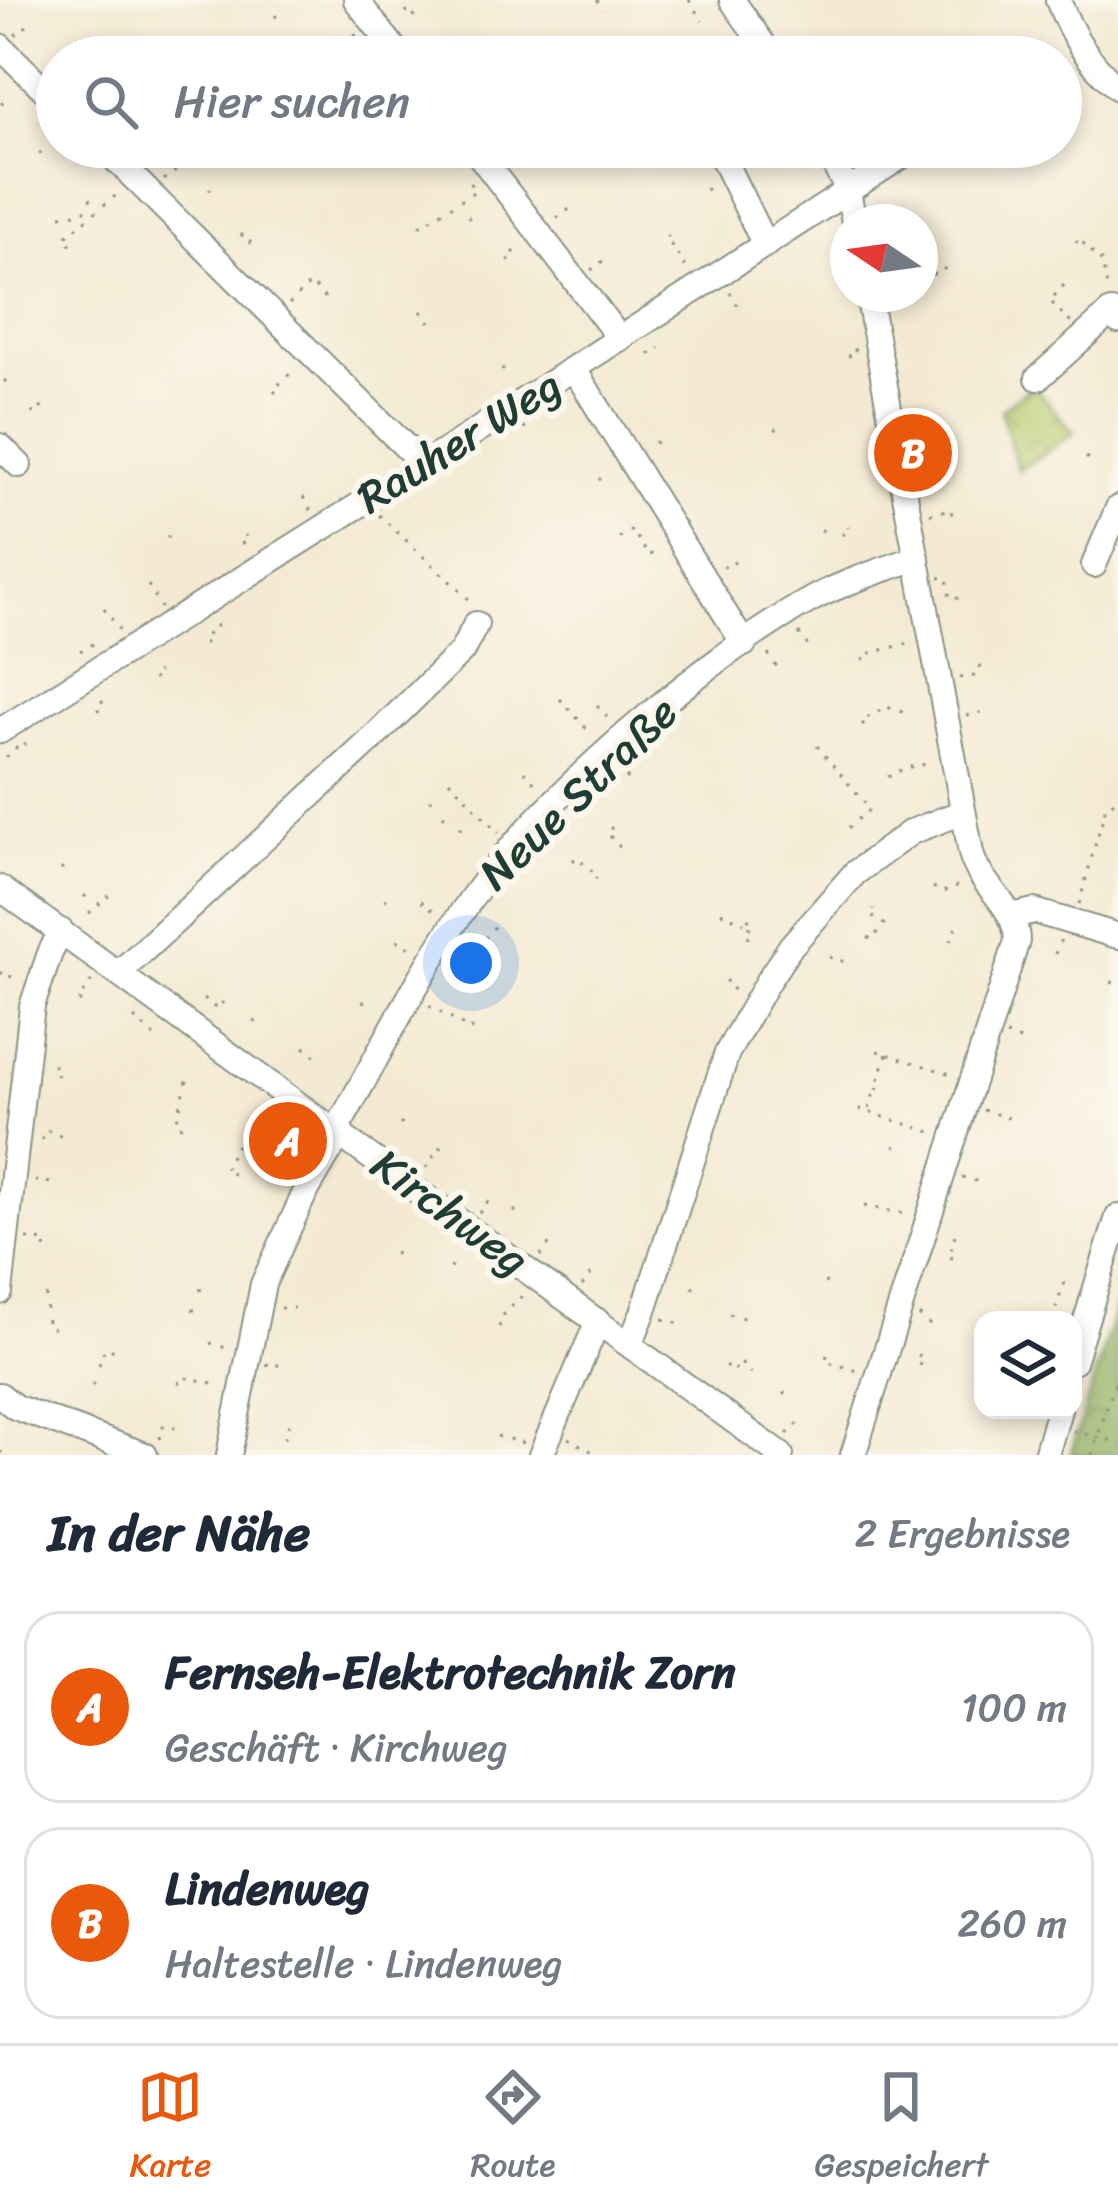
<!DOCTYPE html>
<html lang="de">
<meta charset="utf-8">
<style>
:root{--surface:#fff;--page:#f6f6f7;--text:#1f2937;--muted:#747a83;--line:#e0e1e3;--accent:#ea580c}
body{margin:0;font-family:Sriracha,sans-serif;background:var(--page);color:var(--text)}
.controls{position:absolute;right:36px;bottom:36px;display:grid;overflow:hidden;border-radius:24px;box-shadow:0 6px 18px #0003}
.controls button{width:108px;height:108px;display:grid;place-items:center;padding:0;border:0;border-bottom:3px solid var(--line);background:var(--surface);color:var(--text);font:60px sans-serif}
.compass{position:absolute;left:830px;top:204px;width:108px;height:108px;border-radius:50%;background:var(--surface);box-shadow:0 6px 18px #0003;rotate:283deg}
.you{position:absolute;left:471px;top:963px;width:42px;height:42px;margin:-30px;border:9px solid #fff;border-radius:50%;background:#1a73e8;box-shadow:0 0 0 18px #1a73e833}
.badge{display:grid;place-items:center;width:78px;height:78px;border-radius:50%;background:var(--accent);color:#fff;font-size:39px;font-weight:700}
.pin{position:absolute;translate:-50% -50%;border:6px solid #fff;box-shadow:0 3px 12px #0006}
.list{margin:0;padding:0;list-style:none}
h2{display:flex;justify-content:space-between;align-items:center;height:156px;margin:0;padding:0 48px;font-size:51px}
h2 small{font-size:39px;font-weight:400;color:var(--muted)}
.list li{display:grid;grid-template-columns:78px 1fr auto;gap:36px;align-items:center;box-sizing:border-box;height:192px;margin:0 24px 24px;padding:0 24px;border:3px solid var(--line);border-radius:36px}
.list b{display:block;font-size:45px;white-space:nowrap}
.list p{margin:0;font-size:39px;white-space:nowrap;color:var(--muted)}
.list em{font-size:39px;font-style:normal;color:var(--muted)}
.icon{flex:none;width:66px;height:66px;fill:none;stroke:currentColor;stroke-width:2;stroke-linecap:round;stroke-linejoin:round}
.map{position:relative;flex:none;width:1118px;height:1455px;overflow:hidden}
.search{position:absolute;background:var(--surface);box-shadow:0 6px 18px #0003;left:36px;right:36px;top:36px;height:132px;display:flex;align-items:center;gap:30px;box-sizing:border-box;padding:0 42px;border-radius:66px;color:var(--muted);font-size:45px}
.sheet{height:588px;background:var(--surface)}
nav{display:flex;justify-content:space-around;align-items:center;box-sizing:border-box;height:168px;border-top:3px solid var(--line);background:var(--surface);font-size:33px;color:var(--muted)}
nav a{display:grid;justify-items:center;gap:6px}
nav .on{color:var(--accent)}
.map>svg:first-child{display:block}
.forest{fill:url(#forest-crowns);stroke:#58764b;stroke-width:3}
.park{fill:url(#park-crowns);stroke:#6c8452;stroke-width:3}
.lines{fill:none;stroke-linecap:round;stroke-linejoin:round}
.minor-casing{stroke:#8a9484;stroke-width:28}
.path{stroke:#8a9484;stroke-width:3;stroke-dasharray:3 9;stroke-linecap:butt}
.minor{stroke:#fff;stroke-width:24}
.labels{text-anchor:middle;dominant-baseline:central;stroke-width:12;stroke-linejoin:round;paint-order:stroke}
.street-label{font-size:45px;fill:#1f3d34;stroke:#fbf7ec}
</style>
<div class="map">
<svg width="1118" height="1455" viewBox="0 0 1118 1455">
<defs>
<pattern id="forest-crowns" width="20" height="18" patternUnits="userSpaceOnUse" patternTransform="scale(3)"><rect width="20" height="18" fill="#92af62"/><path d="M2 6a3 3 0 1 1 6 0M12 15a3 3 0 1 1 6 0" fill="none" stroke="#779052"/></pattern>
<pattern id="park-crowns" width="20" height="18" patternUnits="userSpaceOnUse" patternTransform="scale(3)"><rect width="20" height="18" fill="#b9cb6f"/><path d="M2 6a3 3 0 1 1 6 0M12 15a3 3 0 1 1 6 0" fill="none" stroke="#96a65c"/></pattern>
</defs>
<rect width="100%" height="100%" fill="#fbf7ec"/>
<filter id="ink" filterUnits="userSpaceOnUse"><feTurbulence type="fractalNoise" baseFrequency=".00833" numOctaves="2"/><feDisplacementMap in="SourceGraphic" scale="24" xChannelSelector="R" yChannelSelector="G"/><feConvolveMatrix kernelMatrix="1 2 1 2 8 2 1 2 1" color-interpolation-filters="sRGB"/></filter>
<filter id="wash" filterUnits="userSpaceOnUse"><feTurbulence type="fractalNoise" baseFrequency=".004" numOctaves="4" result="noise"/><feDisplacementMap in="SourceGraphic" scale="48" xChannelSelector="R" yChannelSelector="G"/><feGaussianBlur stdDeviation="2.7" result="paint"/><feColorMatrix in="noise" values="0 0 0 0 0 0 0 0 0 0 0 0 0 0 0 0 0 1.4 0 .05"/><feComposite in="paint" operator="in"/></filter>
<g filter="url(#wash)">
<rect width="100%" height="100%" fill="#f4ead3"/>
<path class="forest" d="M1118,1302v153h-48z"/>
<path class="park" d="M1033,385l41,48 -56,37 -17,-60z"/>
</g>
<g filter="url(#ink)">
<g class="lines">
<defs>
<g id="minor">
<path d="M356,0l45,57"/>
<path d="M732,0l40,57"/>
<path d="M1058,0c14,36 30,62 60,88"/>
<path d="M0,46l57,56"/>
<path d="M103,147l321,318"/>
<path d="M473,147l147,192"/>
<path d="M717,147l48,98"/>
<path d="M825,147l23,44 6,31"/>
<path d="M574,369l170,275"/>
<path d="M1038,378l73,-66 7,9"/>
<path d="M0,446l19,19"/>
<path d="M1094,565l24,-57"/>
<path d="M0,731l450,-283 466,-301"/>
<path d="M0,888l781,567"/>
<path d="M1012,916l22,-5 84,25"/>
<path d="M119,973l249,-230 94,-92 14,-27"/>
<path d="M337,1129c43,-76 83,-158 134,-230 73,-104 232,-240 343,-301 33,-17 68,-28 103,-40"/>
<path d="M0,1292l32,-286 18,-53 11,-22"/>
<path d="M630,1344l13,-31 84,-260 40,-71 24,-36 64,-73 56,-41 52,-20"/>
<path d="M1073,1362l45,-145"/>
<path d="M0,1395l15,12 130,48"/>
<path d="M229,1455l34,-171 41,-89 37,-63"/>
<path d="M541,1455l57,-134"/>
<path d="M853,1455l164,-514c0,-35 -38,-55 -46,-88l-103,-559"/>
<path d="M1046,1455l13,-45"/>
</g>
</defs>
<use href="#minor" class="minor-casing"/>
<g class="path">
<path d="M597,0l7,10"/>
<path d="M689,0l13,21"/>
<path d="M406,11l5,8 5,-4"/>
<path d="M275,15l4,6"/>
<path d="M15,35l13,-10"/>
<path d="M349,44l-2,-2 10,-8"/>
<path d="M461,57l-1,-5 31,-17"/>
<path d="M1011,57l-5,-9 8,-4"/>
<path d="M1,102l3,3"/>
<path d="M1118,140l-4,4 4,4"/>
<path d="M39,152l9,8"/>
<path d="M523,154l5,8 3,-3"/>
<path d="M774,159l-2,-3 16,-9"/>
<path d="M164,180l14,-11 -1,-2"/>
<path d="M209,188l2,3"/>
<path d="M706,188l4,7"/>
<path d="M61,215l23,-3 7,-14"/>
<path d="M468,216l4,7"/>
<path d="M557,218l18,-13"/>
<path d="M420,226l55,-35 -6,-9"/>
<path d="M241,234l8,9 3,-3"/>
<path d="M669,235l-3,2 20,31"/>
<path d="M1076,243l2,-5 24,24 6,31"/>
<path d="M71,245l-6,-8 55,-45"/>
<path d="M510,261l-3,-4 13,-9"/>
<path d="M591,270l13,-10"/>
<path d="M920,274h15l18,-10"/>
<path d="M1064,285l-14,16 21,22"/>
<path d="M730,292l8,14"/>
<path d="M289,304l22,-21 16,17 -4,3"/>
<path d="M421,311l9,11"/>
<path d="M649,355l11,-7"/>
<path d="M848,356l8,-1 -3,-14"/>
<path d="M502,371l5,-7"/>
<path d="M4,380l5,5 3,-3"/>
<path d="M276,393l-3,-3 22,-21"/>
<path d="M32,414l7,-8 5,4"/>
<path d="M775,430l4,-3"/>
<path d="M917,431l5,-1 5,29 6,-1"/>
<path d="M513,435l20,-13"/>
<path d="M655,441l3,10"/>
<path d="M1086,459l4,-4"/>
<path d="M599,478l4,6"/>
<path d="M303,497l8,14"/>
<path d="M930,514l21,-5 1,7"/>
<path d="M379,515l94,88"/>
<path d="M821,531l5,-3"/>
<path d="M842,535l8,-5 -2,-3"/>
<path d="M167,538l4,-4"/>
<path d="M619,538l13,-8 17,26 8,-5"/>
<path d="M241,544l7,-4 -3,-5"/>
<path d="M723,567l10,-6 2,3"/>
<path d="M939,578l8,-1 3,22 9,-1"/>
<path d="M148,585l13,23"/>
<path d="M104,608l16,23"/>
<path d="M799,633l9,13 -5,3"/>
<path d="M206,644l-4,-4 16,-16"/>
<path d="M80,651l19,-10"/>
<path d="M768,654l10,15 -3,3"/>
<path d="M864,660l-1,-5 46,-12"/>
<path d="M960,678l14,-2 8,-12"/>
<path d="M155,680l-4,-4 7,-4"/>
<path d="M560,699l26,29 6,-5"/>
<path d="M597,706l15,17"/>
<path d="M99,711l-3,-5 8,-6"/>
<path d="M967,716l16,-4"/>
<path d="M864,725l-3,-4 26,-14 22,7"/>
<path d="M817,746l53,63 -23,20"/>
<path d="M6,757l17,-15 9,10"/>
<path d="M618,768l11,12"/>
<path d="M524,771l15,16"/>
<path d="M888,777l17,-9 27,-5"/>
<path d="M449,780l50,53"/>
<path d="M430,801l5,-6"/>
<path d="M443,817l6,-9"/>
<path d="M612,827l-5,6 15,16"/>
<path d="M460,829l4,-7"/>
<path d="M573,861l3,-4 22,19 -3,3"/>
<path d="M61,868l2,3"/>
<path d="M933,887l10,5 21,-9"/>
<path d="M84,895l3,4"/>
<path d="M385,901l2,-5"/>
<path d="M421,901l17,13"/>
<path d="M1079,904l27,-98 12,-7"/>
<path d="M721,912l23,11"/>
<path d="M89,913l22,-19 3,3"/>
<path d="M476,934l8,6 11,-14 5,4"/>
<path d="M868,937l4,3 12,-16 -14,-9 4,-6"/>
<path d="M748,938l5,-8 -8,-6 5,-7"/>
<path d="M397,940l14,8"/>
<path d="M951,941l5,-15"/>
<path d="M1055,954l6,-15"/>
<path d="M829,957l13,4 -1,4"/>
<path d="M0,973l11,1 -1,8"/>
<path d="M727,980l-2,4 10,7"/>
<path d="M1111,982l6,2"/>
<path d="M203,999l14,10 6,-7"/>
<path d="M81,1002l-3,-2 14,-20"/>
<path d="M363,1003l2,-4"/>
<path d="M429,1006l42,24 2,-3"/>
<path d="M134,1018l20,18"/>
<path d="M254,1021l9,5"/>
<path d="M1006,1035l21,7"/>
<path d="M304,1047l11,8"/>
<path d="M877,1051l73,23"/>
<path d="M54,1064l-1,10 5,1"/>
<path d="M879,1089l-3,-1 11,-34"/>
<path d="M859,1109l72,23"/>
<path d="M869,1109l6,-19"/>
<path d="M983,1110l32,10"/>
<path d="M400,1125l3,-3 6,5"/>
<path d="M182,1126l-6,-2 12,-47"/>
<path d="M42,1140l4,-10 17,7"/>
<path d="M895,1148l4,-11"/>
<path d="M262,1154l11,28"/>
<path d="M426,1168l16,-23"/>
<path d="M233,1174l-9,-3 8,-18 33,-50"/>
<path d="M962,1177l21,6"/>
<path d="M35,1181l17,2"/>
<path d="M864,1206l42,8"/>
<path d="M514,1210l5,5"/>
<path d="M479,1213l10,-13"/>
<path d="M27,1239l19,2 -1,9"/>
<path d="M394,1253l10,4"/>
<path d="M540,1256l10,-13"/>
<path d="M953,1258l-4,-1 6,-22"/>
<path d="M450,1266l3,8"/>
<path d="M824,1282l9,3"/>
<path d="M582,1286l10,-13"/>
<path d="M693,1289l3,-10"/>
<path d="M200,1291l4,-10"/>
<path d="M46,1295l1,32 12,2"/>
<path d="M280,1308h14"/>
<path d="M192,1310h8"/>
<path d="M729,1314l18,5 1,-5"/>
<path d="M919,1315l12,11"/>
<path d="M663,1319l16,4"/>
<path d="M1052,1320l12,-37 -8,-2"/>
<path d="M499,1327l5,-13 19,-19"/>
<path d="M210,1343l16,5"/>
<path d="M919,1354l-3,9 5,2"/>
<path d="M827,1355l-2,6 33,10"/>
<path d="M266,1364l11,3 2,-5"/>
<path d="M99,1365l6,-17 10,3 1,-3"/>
<path d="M725,1366l8,6 7,-10 11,12"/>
<path d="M92,1384l6,3"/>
<path d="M179,1384l2,-7 38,7"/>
<path d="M783,1395l2,-2 6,4"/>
<path d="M289,1424l-4,14 8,2"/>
<path d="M1073,1431l45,11"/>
<path d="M787,1434l15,-14"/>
<path d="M497,1436l27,7"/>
<path d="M568,1438l30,17"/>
<path d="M160,1439l3,-13 11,2 1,-3"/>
<path d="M0,1452l6,2"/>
<path d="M1092,1455l26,-82"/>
</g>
<use href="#minor" class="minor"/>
</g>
</g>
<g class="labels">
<g class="street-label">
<text transform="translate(459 441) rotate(-32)">Rauher Weg</text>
<text transform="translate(578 793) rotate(-44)">Neue Straße</text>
<text transform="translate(450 1212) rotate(36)">Kirchweg</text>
</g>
</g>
</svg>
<div class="controls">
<button><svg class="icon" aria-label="layers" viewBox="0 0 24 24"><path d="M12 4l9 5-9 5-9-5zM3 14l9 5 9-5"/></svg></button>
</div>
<svg class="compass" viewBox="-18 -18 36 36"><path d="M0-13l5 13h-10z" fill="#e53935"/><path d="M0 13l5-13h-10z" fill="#747a83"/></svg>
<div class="you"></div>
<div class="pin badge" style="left:288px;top:1141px">A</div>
<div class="pin badge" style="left:913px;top:453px">B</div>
<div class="search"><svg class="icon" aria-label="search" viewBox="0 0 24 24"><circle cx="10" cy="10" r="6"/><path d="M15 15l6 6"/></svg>Hier suchen</div>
</div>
<section class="sheet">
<h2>In der Nähe<small>2 Ergebnisse</small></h2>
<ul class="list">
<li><span class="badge">A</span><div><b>Fernseh-Elektrotechnik Zorn</b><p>Geschäft · Kirchweg</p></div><em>100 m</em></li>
<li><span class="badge">B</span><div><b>Lindenweg</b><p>Haltestelle · Lindenweg</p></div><em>260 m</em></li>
</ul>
</section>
<nav>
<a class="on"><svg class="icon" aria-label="map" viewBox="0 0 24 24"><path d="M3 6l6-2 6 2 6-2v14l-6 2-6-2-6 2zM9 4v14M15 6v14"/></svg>Karte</a>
<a><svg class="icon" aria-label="directions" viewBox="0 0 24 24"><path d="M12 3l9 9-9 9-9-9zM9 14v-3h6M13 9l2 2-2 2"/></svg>Route</a>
<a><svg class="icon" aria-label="saved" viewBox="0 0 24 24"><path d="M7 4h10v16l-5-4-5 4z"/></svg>Gespeichert</a>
</nav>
